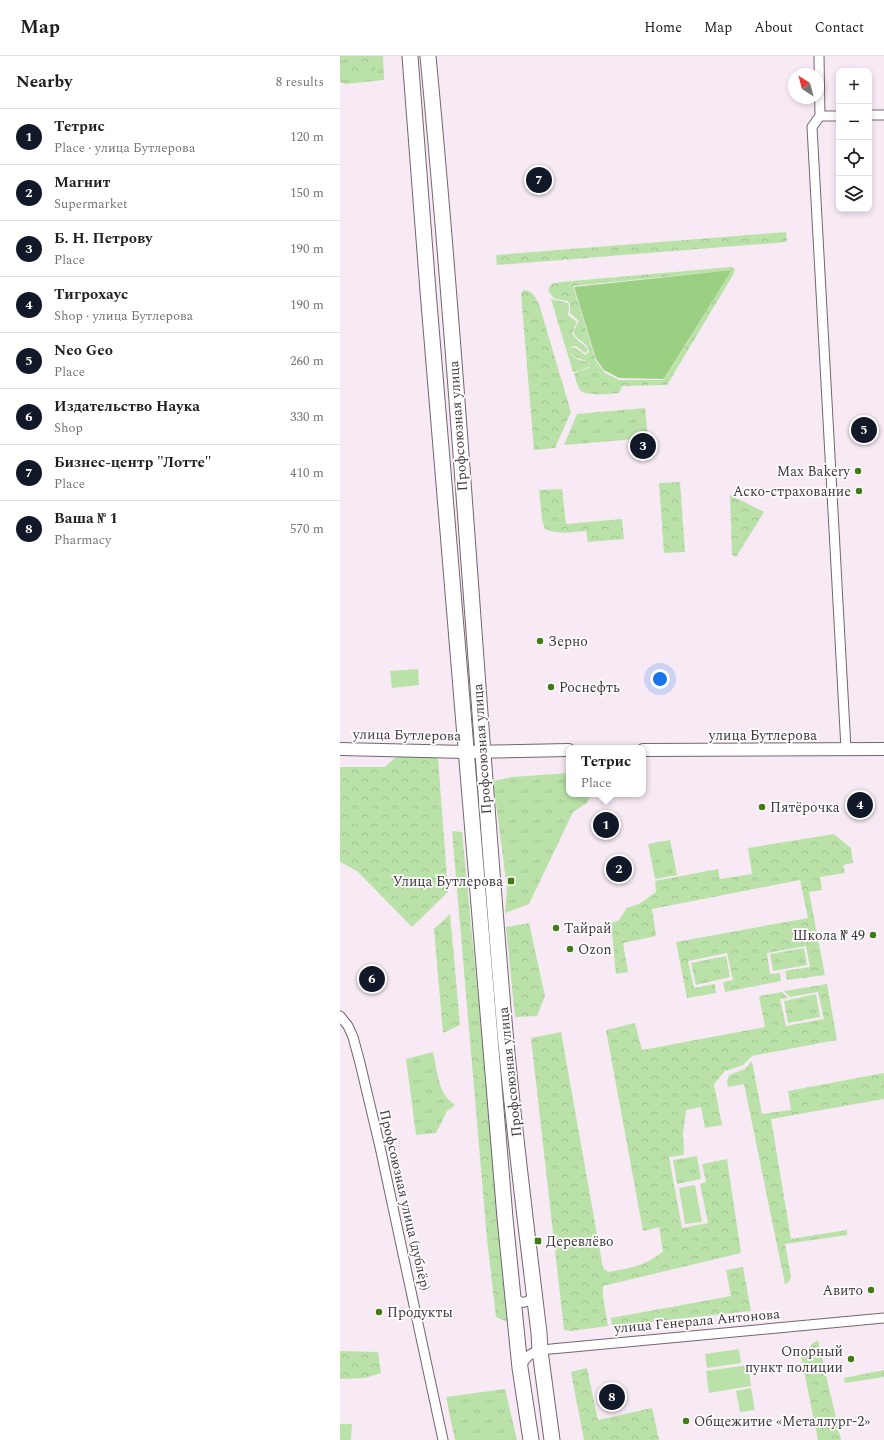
<!DOCTYPE html>
<meta charset="utf-8">
<style>
:root{--surface:#fff;--page:#f2f2f2;--text:#202124;--muted:#757577;--line:#e0e0e0;--accent:#111827}
body{margin:0;font-family:Spectral,serif;background:var(--page);color:var(--text)}
.controls{position:absolute;right:12px;top:12px;display:grid;overflow:hidden;border-radius:8px;box-shadow:0 2px 6px #0003}
.controls button{width:36px;height:36px;display:grid;place-items:center;padding:0;border:0;border-bottom:1px solid var(--line);background:var(--surface);color:var(--text);font:20px sans-serif}
.compass{position:absolute;left:448px;top:12px;width:36px;height:36px;border-radius:50%;background:var(--surface);box-shadow:0 2px 6px #0003;rotate:324deg}
.you{position:absolute;left:320px;top:623px;width:14px;height:14px;margin:-10px;border:3px solid #fff;border-radius:50%;background:#1a73e8;box-shadow:0 0 0 6px #1a73e833}
.badge{display:grid;place-items:center;width:26px;height:26px;border-radius:50%;background:var(--accent);color:#fff;font-size:13px;font-weight:700}
.pin{position:absolute;translate:-50% -50%;border:2px solid #fff;box-shadow:0 1px 4px #0006}
.popup{position:absolute;left:226px;top:689px;width:80px;height:52px;box-sizing:border-box;display:grid;place-content:center;border-radius:8px;background:var(--surface);filter:drop-shadow(0 1px 3px #0005);font-size:13px;white-space:nowrap;color:var(--muted)}
.popup b{font-size:15px;color:var(--text)}
.popup::after{content:'';position:absolute;left:50%;top:100%;margin-left:-8px;border:8px solid transparent;border-top-color:var(--surface)}
.list{margin:0;padding:0;list-style:none}
h2{display:flex;justify-content:space-between;align-items:center;height:52px;margin:0;padding:0 16px;font-size:17px}
h2 small{font-size:13px;font-weight:400;color:var(--muted)}
.list li{display:grid;grid-template-columns:26px 1fr auto;gap:12px;align-items:center;box-sizing:border-box;height:56px;padding:0 16px;border-top:1px solid var(--line)}
.list b{display:block;font-size:15px;white-space:nowrap}
.list p{margin:0;font-size:13px;white-space:nowrap;color:var(--muted)}
.list em{font-size:13px;font-style:normal;color:var(--muted)}
.icon{flex:none;width:22px;height:22px;fill:none;stroke:currentColor;stroke-width:2;stroke-linecap:round;stroke-linejoin:round}
.map{position:relative;flex:none;width:544px;height:1384px;overflow:hidden}
header{display:flex;align-items:center;gap:24px;box-sizing:border-box;height:56px;padding:0 20px;background:var(--surface);border-bottom:1px solid var(--line)}
header strong{font-size:19px}
nav{display:flex;gap:22px;margin-inline-start:auto;font-size:14px}
main{display:flex}
aside{flex:1;background:var(--surface)}
.map>svg:first-child{display:block}
.grass{fill:url(#grass-tufts)}
.forest{fill:url(#forest-crowns);fill-rule:evenodd}
.pitch{fill:#bae2a8}
.water{fill:#9bd082}
.lines{fill:none;stroke-linecap:round;stroke-linejoin:round}
.minor-casing{stroke:#726670;stroke-width:11}
.tertiary-casing{stroke:#726670;stroke-width:14}
.primary-casing{stroke:#726670;stroke-width:17}
.minor{stroke:#fff;stroke-width:9}
.tertiary{stroke:#fff;stroke-width:12}
.primary{stroke:#fff;stroke-width:15}
.poi-dot{fill:#407b16;stroke:#fefbfd;stroke-width:1.5}
.labels{text-anchor:middle;dominant-baseline:central;stroke-width:3.5;stroke-linejoin:round;paint-order:stroke}
.street-label{font-size:14px;fill:#3e393d;stroke:#fefbfd}
.poi-label{font-size:14px;fill:#3e393d;stroke:#fefbfd;text-anchor:start}
</style>
<header>
<strong>Map</strong>
<nav><a>Home</a><a>Map</a><a>About</a><a>Contact</a></nav>
</header>
<main>
<aside>
<h2>Nearby<small>8 results</small></h2>
<ul class="list">
<li><span class="badge">1</span><div><b>Тетрис</b><p>Place · улица Бутлерова</p></div><em>120 m</em></li>
<li><span class="badge">2</span><div><b>Магнит</b><p>Supermarket</p></div><em>150 m</em></li>
<li><span class="badge">3</span><div><b>Б. Н. Петрову</b><p>Place</p></div><em>190 m</em></li>
<li><span class="badge">4</span><div><b>Тигрохаус</b><p>Shop · улица Бутлерова</p></div><em>190 m</em></li>
<li><span class="badge">5</span><div><b>Neo Geo</b><p>Place</p></div><em>260 m</em></li>
<li><span class="badge">6</span><div><b>Издательство Наука</b><p>Shop</p></div><em>330 m</em></li>
<li><span class="badge">7</span><div><b>Бизнес-центр &quot;Лотте&quot;</b><p>Place</p></div><em>410 m</em></li>
<li><span class="badge">8</span><div><b>Ваша № 1</b><p>Pharmacy</p></div><em>570 m</em></li>
</ul>
</aside>
<div class="map">
<svg width="544" height="1384" viewBox="0 0 544 1384">
<defs>
<pattern id="grass-tufts" width="24" height="20" patternUnits="userSpaceOnUse"><rect width="24" height="20" fill="#bae2a8"/><path d="M3 7l-1-3M5 7V3M7 7l1-3M15 17l-1-3M17 17v-4M19 17l1-3" fill="none" stroke="#a1c392"/></pattern>
<pattern id="forest-crowns" width="20" height="18" patternUnits="userSpaceOnUse"><rect width="20" height="18" fill="#bae2a8"/><path d="M2 6a3 3 0 1 1 6 0M12 15a3 3 0 1 1 6 0" fill="none" stroke="#a1c392"/></pattern>
</defs>
<rect width="100%" height="100%" fill="#f8eaf5"/>
<g class="grass">
<path d="M0,0h43l1,24 -38,4 -6,-2z"/>
<path d="M211,243l17,4 1,5 -1,7 9,7 -5,11c4,8 12,10 16,17l-3,3 -9,-7h-4l-3,4c3,9 10,10 19,12l1,4 -2,2 -14,4z"/>
<path d="M305,352l3,30 -84,7 13,-31z"/>
<path d="M229,717v21h22l-4,9 -14,9 -44,92 -24,9 2,-25 -14,-107 19,-4z"/>
<path d="M330,784l7,35 -22,4 -7,-35z"/>
<path d="M464,892l3,17 -34,6 -3,-17z"/>
<path d="M386,900l4,21 -34,8 -5,-22z"/>
<path d="M476,938l4,23 -32,6 -4,-22z"/>
<path d="M93,996c4,17 5,42 21,52v2l-7,5 -11,22 -20,2 -10,-76z"/>
<path d="M357,1100l4,23 -24,5 -4,-24z"/>
<path d="M165,1333l12,51h-62l-9,-43z"/>
</g>
<g class="forest">
<path d="M18,0h18v9l-3,8 -14,3 -11,-1 -2,-8z"/>
<path d="M446,176l1,10 -290,23 -1,-10z"/>
<path d="M391,211l4,2 -2,6 -66,110 -45,1 -3,7c-8,1 -32,3 -38,-2 -4,-4 -5,-12 -7,-17l4,-3 11,-3v-5c-7,-6 -13,-2 -20,-12l3,-4 4,1 9,7 4,-3c-1,-10 -11,-10 -16,-20l6,-11 -9,-8v-7l-2,-5c-11,-2 -14,0 -20,-11l3,-6 10,-2zM392,214l-68,110h-45l-14,-7 -9,-12 -23,-75z"/>
<path d="M184,234c9,1 11,7 15,14l32,108 -16,36 -21,2 -13,-157z"/>
<path d="M340,426l5,70 -21,1 -5,-70z"/>
<path d="M222,433l4,35 56,-5 2,20 -36,3 -2,-11c-14,1 -28,4 -41,-2l-3,-9 -3,-30z"/>
<path d="M390,439l34,17 -28,45 -4,-2z"/>
<path d="M57,700l41,2 10,134 -36,35 -55,-56 -17,-9v-95h45z"/>
<path d="M112,775l10,1 48,491 -14,-6 -9,-78z"/>
<path d="M494,778l17,14 2,15 -10,2 2,8 -25,4 2,13 -13,2 16,83 -38,5 -2,-9 25,-4 -4,-21 -39,7 3,21 10,-1 1,8 -56,11 -2,-10 10,-2 -6,-27 -39,8 6,27 21,-4 1,9 -29,5 -11,-56 132,-24 -8,-38 -148,29 4,27 -33,7 5,29 -12,2 -5,-51 7,-2 9,-13 12,-4 17,-12 -1,-11 63,-12 2,10 32,-5 -4,-26z"/>
<path d="M110,858l10,111 -17,8 -9,-104z"/>
<path d="M189,867l16,73 -8,20 -22,1 -9,-90z"/>
<path d="M487,928l10,56 -85,16 -9,9 -18,6 -11,13 8,41 -17,3 -4,-21 -15,3 -3,24 1,21 -15,2 13,71 26,-5 -8,-39 6,-2 -4,-18 25,-5 14,94 -138,33v10l5,30 -37,5 -7,-1 -33,-292 30,-6 42,236 5,4c22,-4 38,-6 55,-21l-4,-24 -16,4 -37,-201 29,-7 7,27 123,-23 -6,-31 23,-4 6,6 -8,1 6,27 38,-7 -6,-27 -28,5 -6,-6z"/>
<path d="M412,1005l10,53 29,-4 -3,-19 96,-18v26l-113,20 20,120 56,-9v5l-62,9 6,32 -2,6 -4,2 -41,-200 -16,3 -1,-5 2,-7 16,-6z"/>
<path d="M403,1211l8,44 -139,15 -1,-8 120,-22 -5,-26z"/>
<path d="M478,1284l23,100h-23l-17,-83 12,-14z"/>
<path d="M0,1295l38,1 3,21 -16,5 -25,1z"/>
<path d="M247,1312l11,52 54,-12 7,32h-75l-13,-68z"/>
<path d="M544,1314v7l-39,6 -1,-5z"/>
</g>
<g class="pitch">
<path d="M78,613l1,16 -27,3 -2,-17z"/>
<path d="M355,1129l7,37 -17,2 -6,-36z"/>
<path d="M399,1293l2,14 -34,5 -2,-14z"/>
<path d="M408,1309l3,21 -42,7 -3,-22z"/>
<path d="M411,1332l4,22 -15,2 -4,-21z"/>
<path d="M0,1368h12l-1,16h-11z"/>
</g>
<path class="water" d="M392,214l-68,109 -45,-1 -15,-8 -8,-11 -22,-72z"/>
<g class="lines">
<defs>
<g id="minor">
<path d="M479,0l1,60 -8,11 34,622"/>
<path d="M529,59h15"/>
<path d="M480,60h19"/>
<path d="M0,960l8,10 5,11 7,26 20,84 63,293"/>
<path d="M173,1239c7,11 17,9 21,-3"/>
<path d="M181,1310c9,-18 22,-16 41,-18l322,-30"/>
</g>
<g id="tertiary">
<path d="M0,693l126,3 103,-2"/>
<path d="M303,694l241,-1"/>
</g>
<g id="primary">
<path d="M70,0l18,235 77,927 15,150 11,72"/>
<path d="M88,0c31,325 49,651 77,976 9,100 22,201 34,301l1,18 12,89"/>
</g>
</defs>
<use href="#minor" class="minor-casing"/>
<use href="#tertiary" class="tertiary-casing"/>
<use href="#primary" class="primary-casing"/>
<use href="#minor" class="minor"/>
<use href="#tertiary" class="tertiary"/>
<use href="#primary" class="primary"/>
</g>
<g class="poi-dot">
<circle cx="518" cy="415" r="4"/>
<circle cx="519" cy="435" r="4"/>
<circle cx="200" cy="585" r="4"/>
<circle cx="211" cy="631" r="4"/>
<circle cx="422" cy="751" r="4"/>
<rect x="167" y="821" width="8" height="8" rx="2"/>
<circle cx="216" cy="872" r="4"/>
<circle cx="533" cy="879" r="4"/>
<circle cx="230" cy="893" r="4"/>
<rect x="194" y="1181" width="8" height="8" rx="2"/>
<circle cx="531" cy="1234" r="4"/>
<circle cx="39" cy="1256" r="4"/>
<circle cx="511" cy="1303" r="4"/>
<circle cx="346" cy="1365" r="4"/>
</g>
<g class="labels">
<g class="street-label">
<text transform="translate(118 370) rotate(-94)">Профсоюзная улица</text>
<text transform="translate(67 679) rotate(1)">улица Бутлерова</text>
<text x="423" y="679">улица Бутлерова</text>
<text transform="translate(142 693) rotate(-94)">Профсоюзная улица</text>
<text transform="translate(170 1016) rotate(-96)">Профсоюзная улица</text>
<text transform="translate(65 1144) rotate(77)">Профсоюзная улица (дублёр)</text>
<text transform="translate(357 1265) rotate(-5)">улица Генерала Антонова</text>
</g>
<g class="poi-label">
<text x="510" y="415" text-anchor="end">Max Bakery</text>
<text x="511" y="435" text-anchor="end">Аско-страхование</text>
<text x="208" y="585">Зерно</text>
<text x="219" y="631">Роснефть</text>
<text x="430" y="751">Пятёрочка</text>
<text x="163" y="825" text-anchor="end">Улица Бутлерова</text>
<text x="224" y="872">Тайрай</text>
<text x="525" y="879" text-anchor="end">Школа № 49</text>
<text x="238" y="893">Ozon</text>
<text x="206" y="1185">Деревлёво</text>
<text x="523" y="1234" text-anchor="end">Авито</text>
<text x="47" y="1256">Продукты</text>
<text x="503" y="1295" text-anchor="end">Опорный<tspan x="503" dy="16">пункт полиции</tspan></text>
<text x="354" y="1365">Общежитие «Металлург-2»</text>
</g>
</g>
</svg>
<div class="controls">
<button>+</button>
<button>−</button>
<button><svg class="icon" aria-label="locate" viewBox="0 0 24 24"><circle cx="12" cy="12" r="6"/><path d="M12 2v4M12 18v4M2 12h4M18 12h4"/></svg></button>
<button><svg class="icon" aria-label="layers" viewBox="0 0 24 24"><path d="M12 4l9 5-9 5-9-5zM3 14l9 5 9-5"/></svg></button>
</div>
<svg class="compass" viewBox="-18 -18 36 36"><path d="M0-13l5 13h-10z" fill="#e53935"/><path d="M0 13l5-13h-10z" fill="#757577"/></svg>
<div class="you"></div>
<div class="pin badge" style="left:266px;top:769px">1</div>
<div class="popup"><b>Тетрис</b>Place</div>
<div class="pin badge" style="left:279px;top:813px">2</div>
<div class="pin badge" style="left:303px;top:390px">3</div>
<div class="pin badge" style="left:520px;top:749px">4</div>
<div class="pin badge" style="left:524px;top:374px">5</div>
<div class="pin badge" style="left:32px;top:923px">6</div>
<div class="pin badge" style="left:199px;top:124px">7</div>
<div class="pin badge" style="left:272px;top:1341px">8</div>
</div>
</main>
